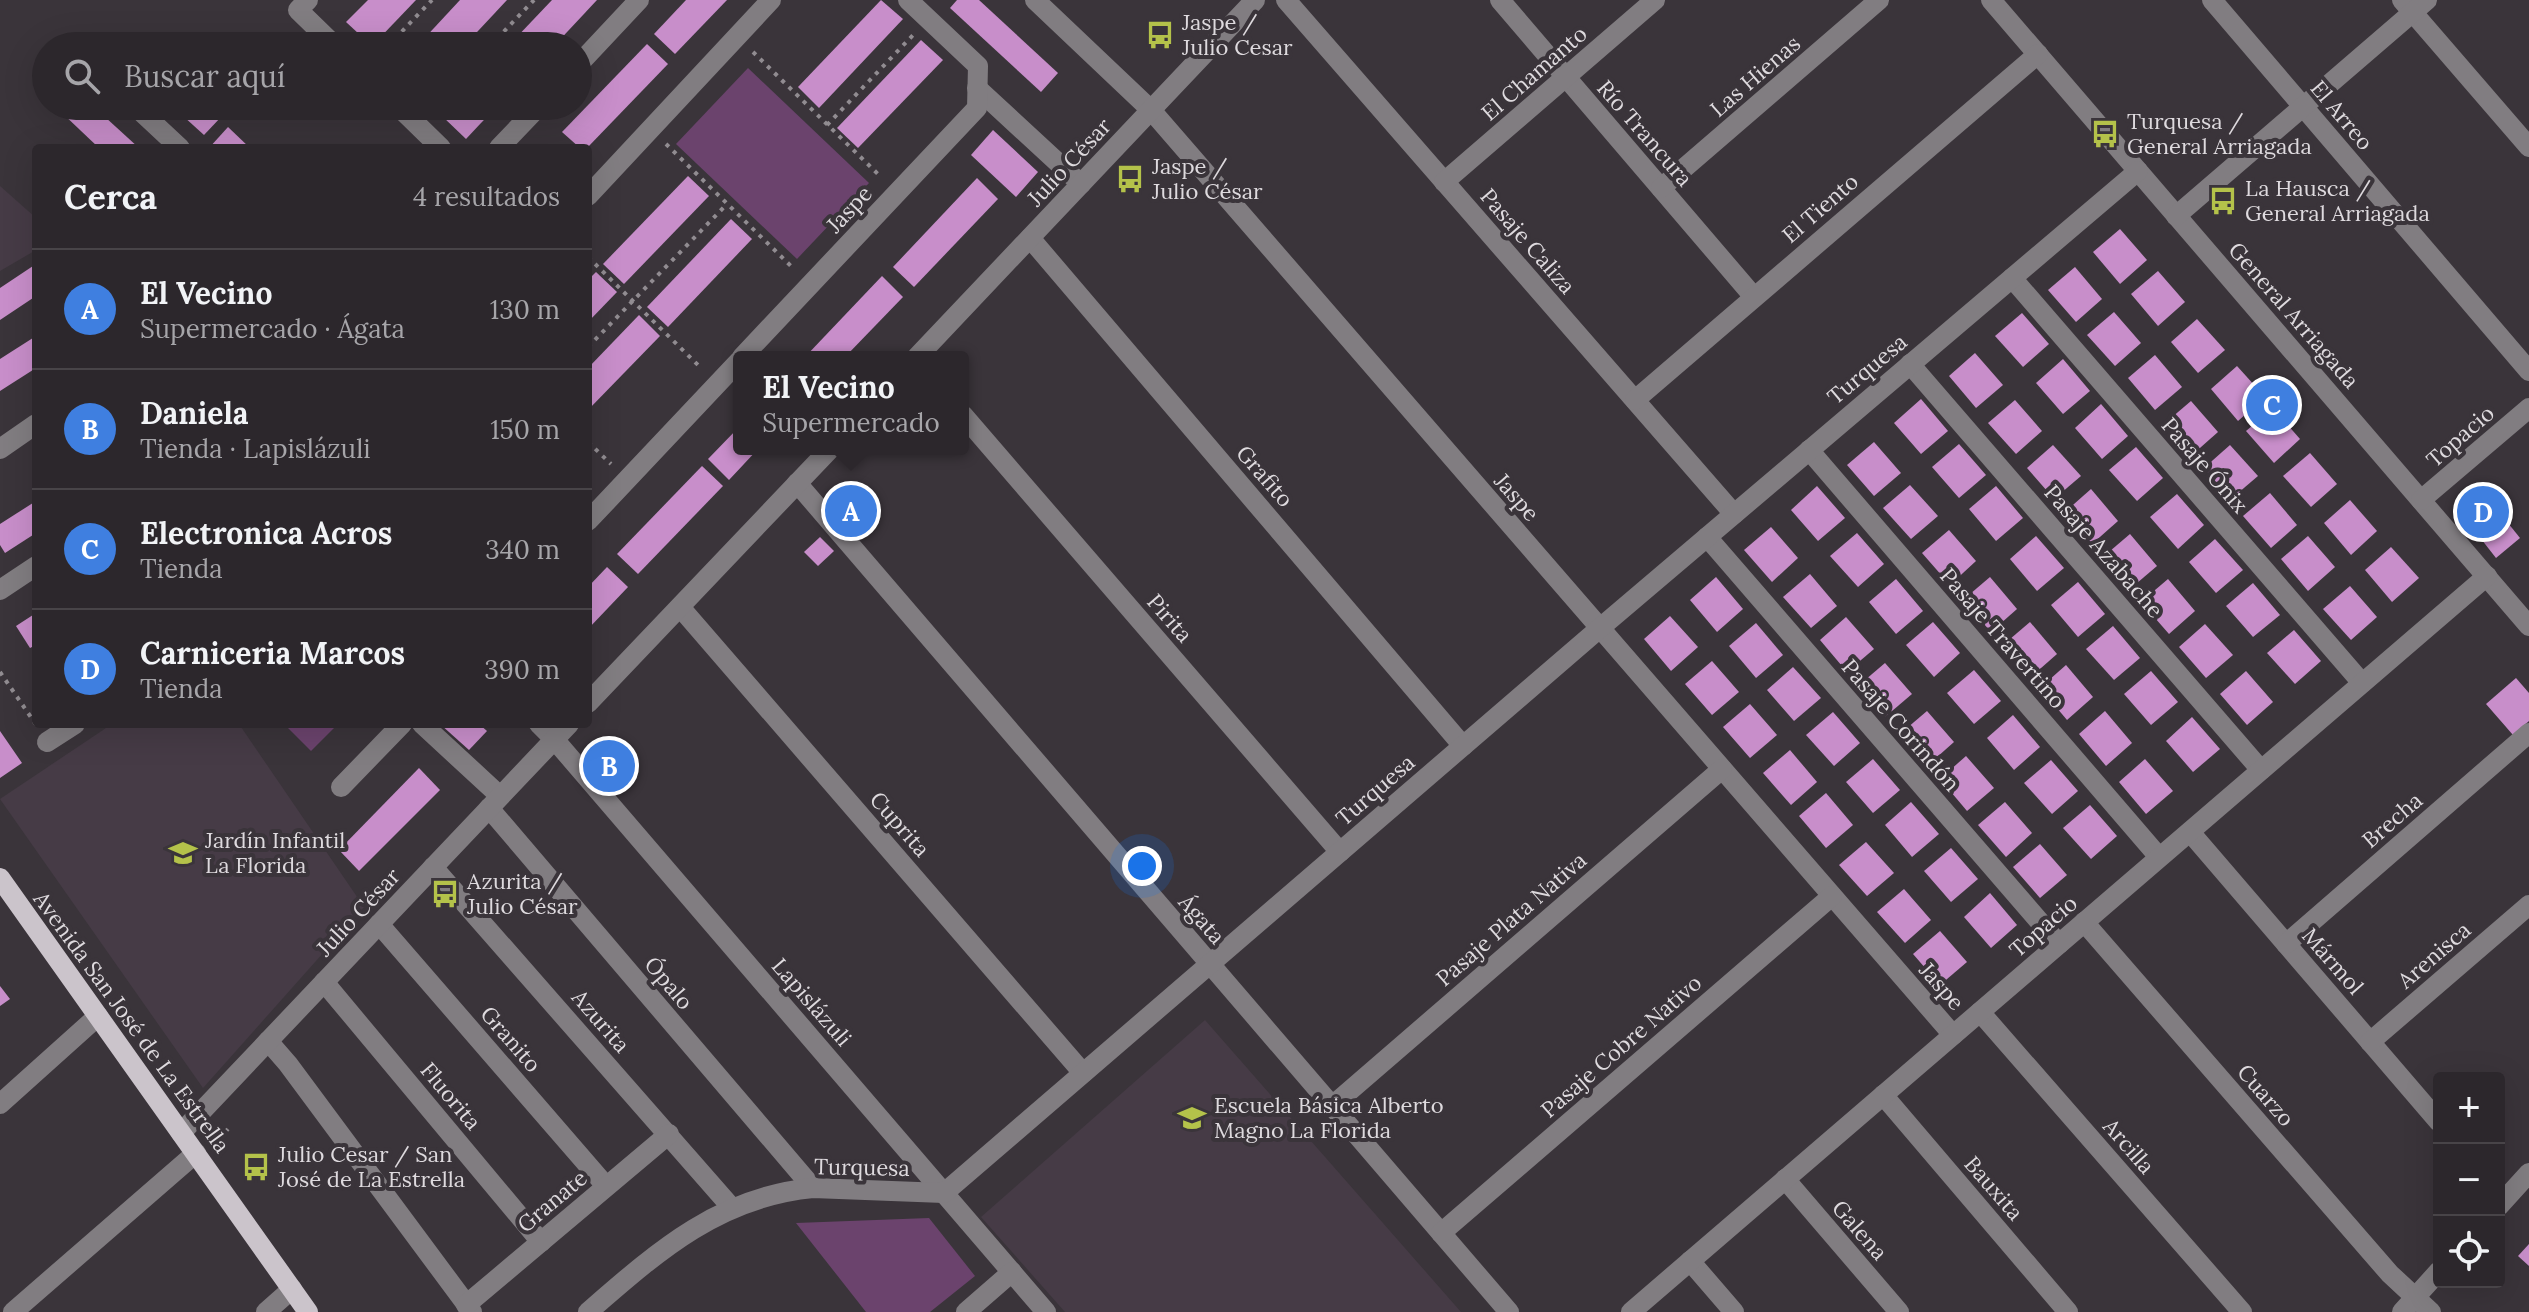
<!DOCTYPE html>
<html lang="es">
<meta charset="utf-8">
<style>
:root{--surface:#2c272c;--page:#342f34;--text:#f1f3f6;--muted:#a6a5a9;--line:#484448;--accent:#8c9099}
body{margin:0;font-family:Lora,serif;background:var(--page);color:var(--text)}
.controls{position:absolute;right:24px;bottom:24px;display:grid;overflow:hidden;border-radius:8px;box-shadow:0 8px 32px #0002}
.controls button{width:72px;height:72px;display:grid;place-items:center;padding:0;border:0;border-bottom:2px solid var(--line);background:var(--surface);color:var(--text);font:40px sans-serif}
.you{position:absolute;left:1142px;top:866px;width:28px;height:28px;margin:-20px;border:6px solid #fff;border-radius:50%;background:#1a73e8;box-shadow:0 0 0 12px #1a73e833}
.badge{display:grid;place-items:center;width:52px;height:52px;border-radius:50%;background:var(--accent);color:#fff;font-size:26px;font-weight:700}
.pin{position:absolute;translate:-50% -50%;border:4px solid #fff;box-shadow:0 2px 8px #0006}
.popup{position:absolute;left:733px;top:351px;width:236px;height:104px;box-sizing:border-box;display:grid;place-content:center;border-radius:8px;background:var(--surface);filter:drop-shadow(0 2px 6px #0005);font-size:26px;white-space:nowrap;color:var(--muted)}
.popup b{font-size:30px;color:var(--text)}
.popup::after{content:'';position:absolute;left:50%;top:100%;margin-left:-16px;border:16px solid transparent;border-top-color:var(--surface)}
.list{margin:0;padding:0;list-style:none}
h2{display:flex;justify-content:space-between;align-items:center;height:104px;margin:0;padding:0 32px;font-size:34px}
h2 small{font-size:26px;font-weight:400;color:var(--muted)}
.list li{display:grid;grid-template-columns:52px 1fr auto;gap:24px;align-items:center;box-sizing:border-box;height:120px;padding:0 32px;border-top:2px solid var(--line)}
.list b{display:block;font-size:30px;white-space:nowrap}
.list p{margin:0;font-size:26px;white-space:nowrap;color:var(--muted)}
.list em{font-size:26px;font-style:normal;color:var(--muted)}
.icon{flex:none;width:44px;height:44px;fill:none;stroke:currentColor;stroke-width:2;stroke-linecap:round;stroke-linejoin:round}
.map{position:relative;flex:none;width:2529px;height:1312px;overflow:hidden}
.search{position:absolute;background:var(--surface);box-shadow:0 8px 32px #0002;left:32px;top:32px;width:560px;height:88px;display:flex;align-items:center;gap:20px;box-sizing:border-box;padding:0 28px;border-radius:44px;color:var(--muted);font-size:30px}
.panel{position:absolute;background:var(--surface);box-shadow:0 8px 32px #0002;left:32px;top:144px;width:560px;height:584px;border-radius:8px}
.map>svg:first-child{display:block}
.built{fill:#463b46}
.green{fill:#6b436d}
.building{fill:#c88eca}
.lines{fill:none;stroke-linecap:round;stroke-linejoin:round}
.path{stroke:#918c91;stroke-width:4;stroke-dasharray:4 6;stroke-linecap:butt}
.minor{stroke:#817d81;stroke-width:20}
.major{stroke:#cbc4cb;stroke-width:20}
.labels{text-anchor:middle;dominant-baseline:central;stroke-width:8;stroke-linejoin:round;paint-order:stroke}
.poi-label{font-size:22px;fill:#dedade;stroke:#3a343a;text-anchor:start}
.street-label{font-size:22px;fill:#dedade;stroke:#3a343a}
</style>
<div class="map">
<svg width="2529" height="1312" viewBox="0 0 2529 1312">
<rect width="100%" height="100%" fill="#3a343a"/>
<g class="built">
<path d="M0,186l36,32v32l-36,21z"/>
<path d="M112,724h127l125,183 -161,181 -203,-289z"/>
<path d="M1205,1020l256,292h-396l-84,-95z"/>
</g>
<g class="green">
<path d="M748,68l121,115 -72,76 -121,-115z"/>
<path d="M284,724h54l-27,27z"/>
<path d="M929,1218l46,58 -45,36h-64l-70,-89z"/>
</g>
<g class="building">
<path d="M368,0h48l-44,46 -26,-24z"/>
<path d="M460,0h47l-43,46h-38l-5,-4z"/>
<path d="M552,0h45l-43,46h-35l-6,-5z"/>
<path d="M686,0h41l-52,54 -21,-20z"/>
<path d="M881,0l22,19 -84,89 -21,-21z"/>
<path d="M957,0h22l79,73 -17,19 -91,-84z"/>
<path d="M134,34l13,12h-24z"/>
<path d="M921,40l22,20 -85,88 -21,-20z"/>
<path d="M647,44l21,20 -81,84h-7l-18,-16z"/>
<path d="M65,106h28l46,42h-40l-39,-37z"/>
<path d="M172,106h39l11,10 -18,19z"/>
<path d="M452,106h45l-31,33 -24,-23z"/>
<path d="M228,127l22,21h-41z"/>
<path d="M993,130l45,42 -22,25 -45,-42z"/>
<path d="M688,176l21,20 -85,88 -21,-20z"/>
<path d="M977,178l21,21 -84,88 -21,-20z"/>
<path d="M731,219l21,20 -84,88 -21,-20z"/>
<path d="M2120,229l27,31 -27,24 -27,-32z"/>
<path d="M36,264v32l-36,24v-32z"/>
<path d="M2075,267l27,32 -26,23 -28,-32z"/>
<path d="M2158,271l27,31 -27,24 -27,-32z"/>
<path d="M596,272l21,20 -29,30v-42z"/>
<path d="M882,276l21,21 -58,60h-40z"/>
<path d="M2114,312l27,31 -26,23 -28,-31z"/>
<path d="M2022,313l27,31 -26,23 -28,-31z"/>
<path d="M639,315l21,21 -72,74v-42z"/>
<path d="M2197,319l28,31 -27,23 -27,-31z"/>
<path d="M36,336v32l-36,23v-32z"/>
<path d="M1975,353l28,32 -27,23 -27,-32z"/>
<path d="M2155,355l27,32 -27,23 -27,-32z"/>
<path d="M2063,359l27,32 -27,23 -27,-31z"/>
<path d="M2237,366l28,31 -27,24 -27,-32z"/>
<path d="M1921,399l27,32 -27,23 -27,-31z"/>
<path d="M2015,400l27,31 -26,23 -28,-31z"/>
<path d="M2191,401l27,31 -26,23 -28,-31z"/>
<path d="M2101,404l27,32 -26,23 -27,-31z"/>
<path d="M2273,408l27,31 -26,24 -28,-32z"/>
<path d="M739,427v22h19l-29,31 -21,-21z"/>
<path d="M1874,442l27,31 -27,23 -27,-31z"/>
<path d="M1959,444l27,31 -27,23 -27,-31z"/>
<path d="M2053,445l28,31 -27,23 -27,-31z"/>
<path d="M2230,445l28,31 -27,23 -27,-31z"/>
<path d="M2136,447l27,31 -26,23 -28,-31z"/>
<path d="M2310,453l27,31 -26,23 -28,-31z"/>
<path d="M702,466l21,20 -85,88 -21,-20z"/>
<path d="M1910,485l28,31 -27,23 -28,-31z"/>
<path d="M1817,486l28,32 -27,23 -27,-31z"/>
<path d="M1996,486l27,32 -27,23 -27,-32z"/>
<path d="M2091,489l27,32 -26,23 -27,-32z"/>
<path d="M2270,493l27,32 -26,23 -28,-32z"/>
<path d="M2484,493l36,45 -24,20 -36,-46z"/>
<path d="M852,494l15,15 -18,19 -15,-16z"/>
<path d="M2177,494l27,31 -26,24 -28,-32z"/>
<path d="M2350,500l27,31 -26,24 -27,-32z"/>
<path d="M36,501v32l-31,20 -5,-8v-21z"/>
<path d="M1771,527l27,31 -26,24 -28,-32z"/>
<path d="M1949,530l27,31 -26,24 -28,-32z"/>
<path d="M1857,533l27,31 -26,23 -28,-31z"/>
<path d="M2130,534l27,32 -27,23 -27,-32z"/>
<path d="M2036,536l28,32 -27,23 -27,-32z"/>
<path d="M2308,536l27,31 -27,24 -27,-32z"/>
<path d="M820,537l14,14 -16,15 -14,-14z"/>
<path d="M2215,539l28,31 -27,23 -27,-31z"/>
<path d="M2391,547l28,31 -27,24 -27,-32z"/>
<path d="M607,567l21,20 -40,42v-42z"/>
<path d="M1810,574l27,32 -26,22 -28,-31z"/>
<path d="M1716,577l27,32 -26,23 -27,-32z"/>
<path d="M1990,577l27,32 -26,23 -28,-32z"/>
<path d="M1896,579l27,32 -27,23 -27,-32z"/>
<path d="M2168,579l27,32 -26,23 -28,-32z"/>
<path d="M2078,582l27,32 -27,23 -27,-32z"/>
<path d="M2253,583l27,32 -27,22 -27,-31z"/>
<path d="M2350,586l27,31 -26,23 -28,-31z"/>
<path d="M36,613v32l-6,3 -14,-22z"/>
<path d="M1670,616l28,31 -27,24 -27,-32z"/>
<path d="M1846,617l28,32 -27,23 -27,-32z"/>
<path d="M1933,622l27,31 -26,24 -28,-32z"/>
<path d="M2030,622l27,32 -26,23 -28,-32z"/>
<path d="M1756,623l27,32 -27,23 -27,-32z"/>
<path d="M2205,624l28,31 -27,23 -27,-31z"/>
<path d="M2113,626l27,32 -26,22 -28,-31z"/>
<path d="M2294,630l27,31 -26,23 -28,-31z"/>
<path d="M1712,661l27,31 -27,23 -27,-31z"/>
<path d="M1885,663l27,31 -27,23 -27,-31z"/>
<path d="M2066,665l27,32 -26,23 -27,-32z"/>
<path d="M1793,667l28,31 -27,23 -27,-31z"/>
<path d="M1974,670l27,31 -27,23 -27,-31z"/>
<path d="M2151,671l27,31 -27,23 -27,-31z"/>
<path d="M2246,671l27,31 -26,23 -27,-31z"/>
<path d="M2516,678l13,15v28l-16,14 -27,-31z"/>
<path d="M1750,704l27,31 -27,23 -27,-31z"/>
<path d="M1927,711l27,31 -27,24 -27,-32z"/>
<path d="M2105,711l27,32 -26,23 -27,-32z"/>
<path d="M1833,712l27,31 -26,23 -28,-31z"/>
<path d="M2013,715l27,32 -26,23 -27,-32z"/>
<path d="M2192,717l28,32 -27,23 -27,-31z"/>
<path d="M440,724h39l8,7 -18,19z"/>
<path d="M0,731l22,32 -22,15z"/>
<path d="M1790,750l27,32 -26,23 -28,-32z"/>
<path d="M610,754l11,11 -12,13 -12,-12z"/>
<path d="M1966,756l28,32 -27,23 -27,-32z"/>
<path d="M1873,759l27,31 -27,23 -27,-31z"/>
<path d="M2145,759l28,32 -27,23 -27,-32z"/>
<path d="M2051,760l27,31 -26,23 -28,-31z"/>
<path d="M419,768l21,22 -81,81 -20,-21z"/>
<path d="M1826,793l27,32 -27,23 -27,-32z"/>
<path d="M1911,802l28,32 -27,23 -27,-32z"/>
<path d="M2005,802l27,31 -26,24 -28,-32z"/>
<path d="M2090,805l27,31 -26,23 -28,-31z"/>
<path d="M1866,842l28,31 -27,23 -28,-31z"/>
<path d="M2040,844l27,31 -27,23 -27,-31z"/>
<path d="M1951,848l27,31 -27,23 -27,-31z"/>
<path d="M1904,889l27,31 -26,23 -28,-31z"/>
<path d="M1990,893l27,32 -26,23 -27,-31z"/>
<path d="M1940,931l27,31 -27,23 -27,-31z"/>
<path d="M0,986l10,13 -10,7z"/>
<path d="M2529,1244v22l-11,-10z"/>
</g>
<g class="lines">
<g class="path">
<path d="M388,46l44,-46"/>
<path d="M490,46l44,-46"/>
<path d="M753,52l128,125"/>
<path d="M827,125l87,-91"/>
<path d="M666,144l128,125"/>
<path d="M588,257l113,111"/>
<path d="M588,347l139,-143"/>
<path d="M588,442l23,22"/>
<path d="M0,672l37,54"/>
<path d="M213,1145l15,-16"/>
</g>
<g class="minor">
<path d="M308,0l-10,10 37,36"/>
<path d="M1035,0l116,110 802,925"/>
<path d="M1286,0l448,514"/>
<path d="M1500,0l254,297"/>
<path d="M1991,0l538,626"/>
<path d="M2212,0l317,371"/>
<path d="M2402,0l127,147"/>
<path d="M578,65l61,-65"/>
<path d="M977,88l104,96"/>
<path d="M135,106l45,42"/>
<path d="M398,106l43,42"/>
<path d="M499,148l40,-42"/>
<path d="M1444,182l211,-182"/>
<path d="M1661,188l218,-188"/>
<path d="M588,196l183,-196"/>
<path d="M2176,216l251,-216"/>
<path d="M1030,238l433,508"/>
<path d="M2012,278l350,405"/>
<path d="M742,357l235,-249 1,-42 -70,-66"/>
<path d="M917,357l338,-357"/>
<path d="M1910,364l351,406"/>
<path d="M1635,400l403,-346"/>
<path d="M963,415l377,437"/>
<path d="M0,449l36,-25"/>
<path d="M1809,450l350,407"/>
<path d="M797,483l712,829"/>
<path d="M2421,500l108,-92"/>
<path d="M588,521l151,-160"/>
<path d="M1707,537l352,407"/>
<path d="M0,590l36,-24"/>
<path d="M680,607l403,466"/>
<path d="M588,703l242,-254"/>
<path d="M422,724l78,72"/>
<path d="M539,724l15,15 492,573"/>
<path d="M47,742l28,-18"/>
<path d="M341,787l61,-63"/>
<path d="M489,808l324,380"/>
<path d="M2190,832l249,290"/>
<path d="M433,867l299,341"/>
<path d="M2084,922l306,352 41,38"/>
<path d="M379,924l227,262"/>
<path d="M2286,944l243,-211"/>
<path d="M324,982l217,260"/>
<path d="M1980,1012l262,300"/>
<path d="M268,1041l20,23 184,248"/>
<path d="M2370,1042l159,-137"/>
<path d="M1883,1095l185,217"/>
<path d="M0,1104l98,-88"/>
<path d="M1332,1106l390,-337"/>
<path d="M181,1133l388,-409"/>
<path d="M1785,1179l114,133"/>
<path d="M2499,1206l30,-33"/>
<path d="M1441,1233l391,-337"/>
<path d="M1690,1261l44,51"/>
<path d="M466,1305l203,-171"/>
<path d="M13,1312l183,-159"/>
<path d="M266,1312l26,-23"/>
<path d="M588,1312c69,-60 130,-115 225,-124l131,5 656,-565 538,-457"/>
<path d="M966,1312l46,-40"/>
<path d="M1631,1312l856,-736"/>
<path d="M2402,1312l37,-41"/>
</g>
<path class="major" d="M0,878l308,434"/>
</g>
<defs>
<symbol id="bus-bare" viewBox="-9 -9 18 18"><path d="M-5-6H5V4H4V6H2V4H-2V6H-4V4H-5ZM-3.5-4V0h7V-4ZM-3.5 1.2v1.5H-2V1.2ZM2 1.2v1.5H3.5V1.2Z" fill="#b4c24a" stroke="#3a343a" stroke-width="2.5" paint-order="stroke"/></symbol>
<symbol id="school-bare" viewBox="-9 -9 18 18"><path d="M0-5L7-2L0 1L-7-2ZM-4 1L0 2.5L4 1V4Q0 6-4 4Z" fill="#b4c24a" stroke="#3a343a" stroke-width="2.5" paint-order="stroke"/></symbol>
</defs>
<g fill-rule="evenodd">
<use href="#bus-bare" x="1140" y="15" width="40" height="40"/>
<use href="#bus-bare" x="2085" y="114" width="40" height="40"/>
<use href="#bus-bare" x="1110" y="159" width="40" height="40"/>
<use href="#bus-bare" x="2203" y="181" width="40" height="40"/>
<use href="#school-bare" x="163" y="833" width="40" height="40"/>
<use href="#bus-bare" x="425" y="874" width="40" height="40"/>
<use href="#school-bare" x="1172" y="1098" width="40" height="40"/>
<use href="#bus-bare" x="236" y="1147" width="40" height="40"/>
</g>
<g class="labels">
<g class="poi-label">
<text x="1182" y="22">Jaspe /<tspan x="1182" dy="25">Julio Cesar</tspan></text>
<text x="2127" y="121">Turquesa /<tspan x="2127" dy="25">General Arriagada</tspan></text>
<text x="1152" y="166">Jaspe /<tspan x="1152" dy="25">Julio César</tspan></text>
<text x="2245" y="188">La Hausca /<tspan x="2245" dy="25">General Arriagada</tspan></text>
<text x="205" y="840">Jardín Infantil<tspan x="205" dy="25">La Florida</tspan></text>
<text x="467" y="881">Azurita /<tspan x="467" dy="25">Julio César</tspan></text>
<text x="1214" y="1105">Escuela Básica Alberto<tspan x="1214" dy="25">Magno La Florida</tspan></text>
<text x="278" y="1154">Julio Cesar / San<tspan x="278" dy="25">José de La Estrella</tspan></text>
</g>
<g class="street-label">
<text transform="translate(1534 73) rotate(-41)">El Chamanto</text>
<text transform="translate(1755 76) rotate(-41)">Las Hienas</text>
<text transform="translate(2342 115) rotate(50)">El Arreo</text>
<text transform="translate(1645 133) rotate(49)">Río Trancura</text>
<text transform="translate(1069 162) rotate(-47)">Julio César</text>
<text transform="translate(1820 208) rotate(-41)">El Tiento</text>
<text transform="translate(849 209) rotate(-47)">Jaspe</text>
<text transform="translate(1528 241) rotate(49)">Pasaje Caliza</text>
<text transform="translate(2294 315) rotate(49)">General Arriagada</text>
<text transform="translate(1867 369) rotate(-40)">Turquesa</text>
<text transform="translate(2460 436) rotate(-41)">Topacio</text>
<text transform="translate(2205 465) rotate(49)">Pasaje Ónix</text>
<text transform="translate(1265 476) rotate(49)">Grafito</text>
<text transform="translate(1517 497) rotate(49)">Jaspe</text>
<text transform="translate(2104 551) rotate(49)">Pasaje Azabache</text>
<text transform="translate(1170 618) rotate(49)">Pirita</text>
<text transform="translate(2003 638) rotate(49)">Pasaje Travertino</text>
<text transform="translate(1901 725) rotate(49)">Pasaje Corindón</text>
<text transform="translate(1375 790) rotate(-41)">Turquesa</text>
<text transform="translate(2392 820) rotate(-41)">Brecha</text>
<text transform="translate(900 824) rotate(49)">Cuprita</text>
<text transform="translate(358 912) rotate(-47)">Julio César</text>
<text transform="translate(1202 919) rotate(49)">Ágata</text>
<text transform="translate(1511 919) rotate(-41)">Pasaje Plata Nativa</text>
<text transform="translate(2043 926) rotate(-41)">Topacio</text>
<text transform="translate(2434 955) rotate(-41)">Arenisca</text>
<text transform="translate(2333 961) rotate(49)">Mármol</text>
<text transform="translate(669 983) rotate(50)">Ópalo</text>
<text transform="translate(1942 986) rotate(49)">Jaspe</text>
<text transform="translate(812 1002) rotate(49)">Lapislázuli</text>
<text transform="translate(601 1021) rotate(49)">Azurita</text>
<text transform="translate(132 1022) rotate(54)">Avenida San José de La Estrella</text>
<text transform="translate(511 1039) rotate(49)">Granito</text>
<text transform="translate(1621 1046) rotate(-41)">Pasaje Cobre Nativo</text>
<text transform="translate(2266 1095) rotate(49)">Cuarzo</text>
<text transform="translate(451 1096) rotate(50)">Fluorita</text>
<text transform="translate(2129 1146) rotate(49)">Arcilla</text>
<text transform="translate(862 1167) rotate(1)">Turquesa</text>
<text transform="translate(1994 1188) rotate(49)">Bauxita</text>
<text transform="translate(552 1201) rotate(-40)">Granate</text>
<text transform="translate(1860 1230) rotate(49)">Galena</text>
</g>
</g>
</svg>
<div class="controls">
<button>+</button>
<button>−</button>
<button><svg class="icon" aria-label="locate" viewBox="0 0 24 24"><circle cx="12" cy="12" r="6"/><path d="M12 2v4M12 18v4M2 12h4M18 12h4"/></svg></button>
</div>
<div class="you"></div>
<div class="pin badge" style="left:851px;top:511px;background:#3f7fe0">A</div>
<div class="popup"><b>El Vecino</b>Supermercado</div>
<div class="pin badge" style="left:609px;top:766px;background:#3f7fe0">B</div>
<div class="pin badge" style="left:2272px;top:405px;background:#3f7fe0">C</div>
<div class="pin badge" style="left:2483px;top:512px;background:#3f7fe0">D</div>
<div class="search"><svg class="icon" aria-label="search" viewBox="0 0 24 24"><circle cx="10" cy="10" r="6"/><path d="M15 15l6 6"/></svg>Buscar aquí</div>
<section class="panel">
<h2>Cerca<small>4 resultados</small></h2>
<ul class="list">
<li><span class="badge" style="background:#3f7fe0">A</span><div><b>El Vecino</b><p>Supermercado · Ágata</p></div><em>130 m</em></li>
<li><span class="badge" style="background:#3f7fe0">B</span><div><b>Daniela</b><p>Tienda · Lapislázuli</p></div><em>150 m</em></li>
<li><span class="badge" style="background:#3f7fe0">C</span><div><b>Electronica Acros</b><p>Tienda</p></div><em>340 m</em></li>
<li><span class="badge" style="background:#3f7fe0">D</span><div><b>Carniceria Marcos</b><p>Tienda</p></div><em>390 m</em></li>
</ul>
</section>
</div>
